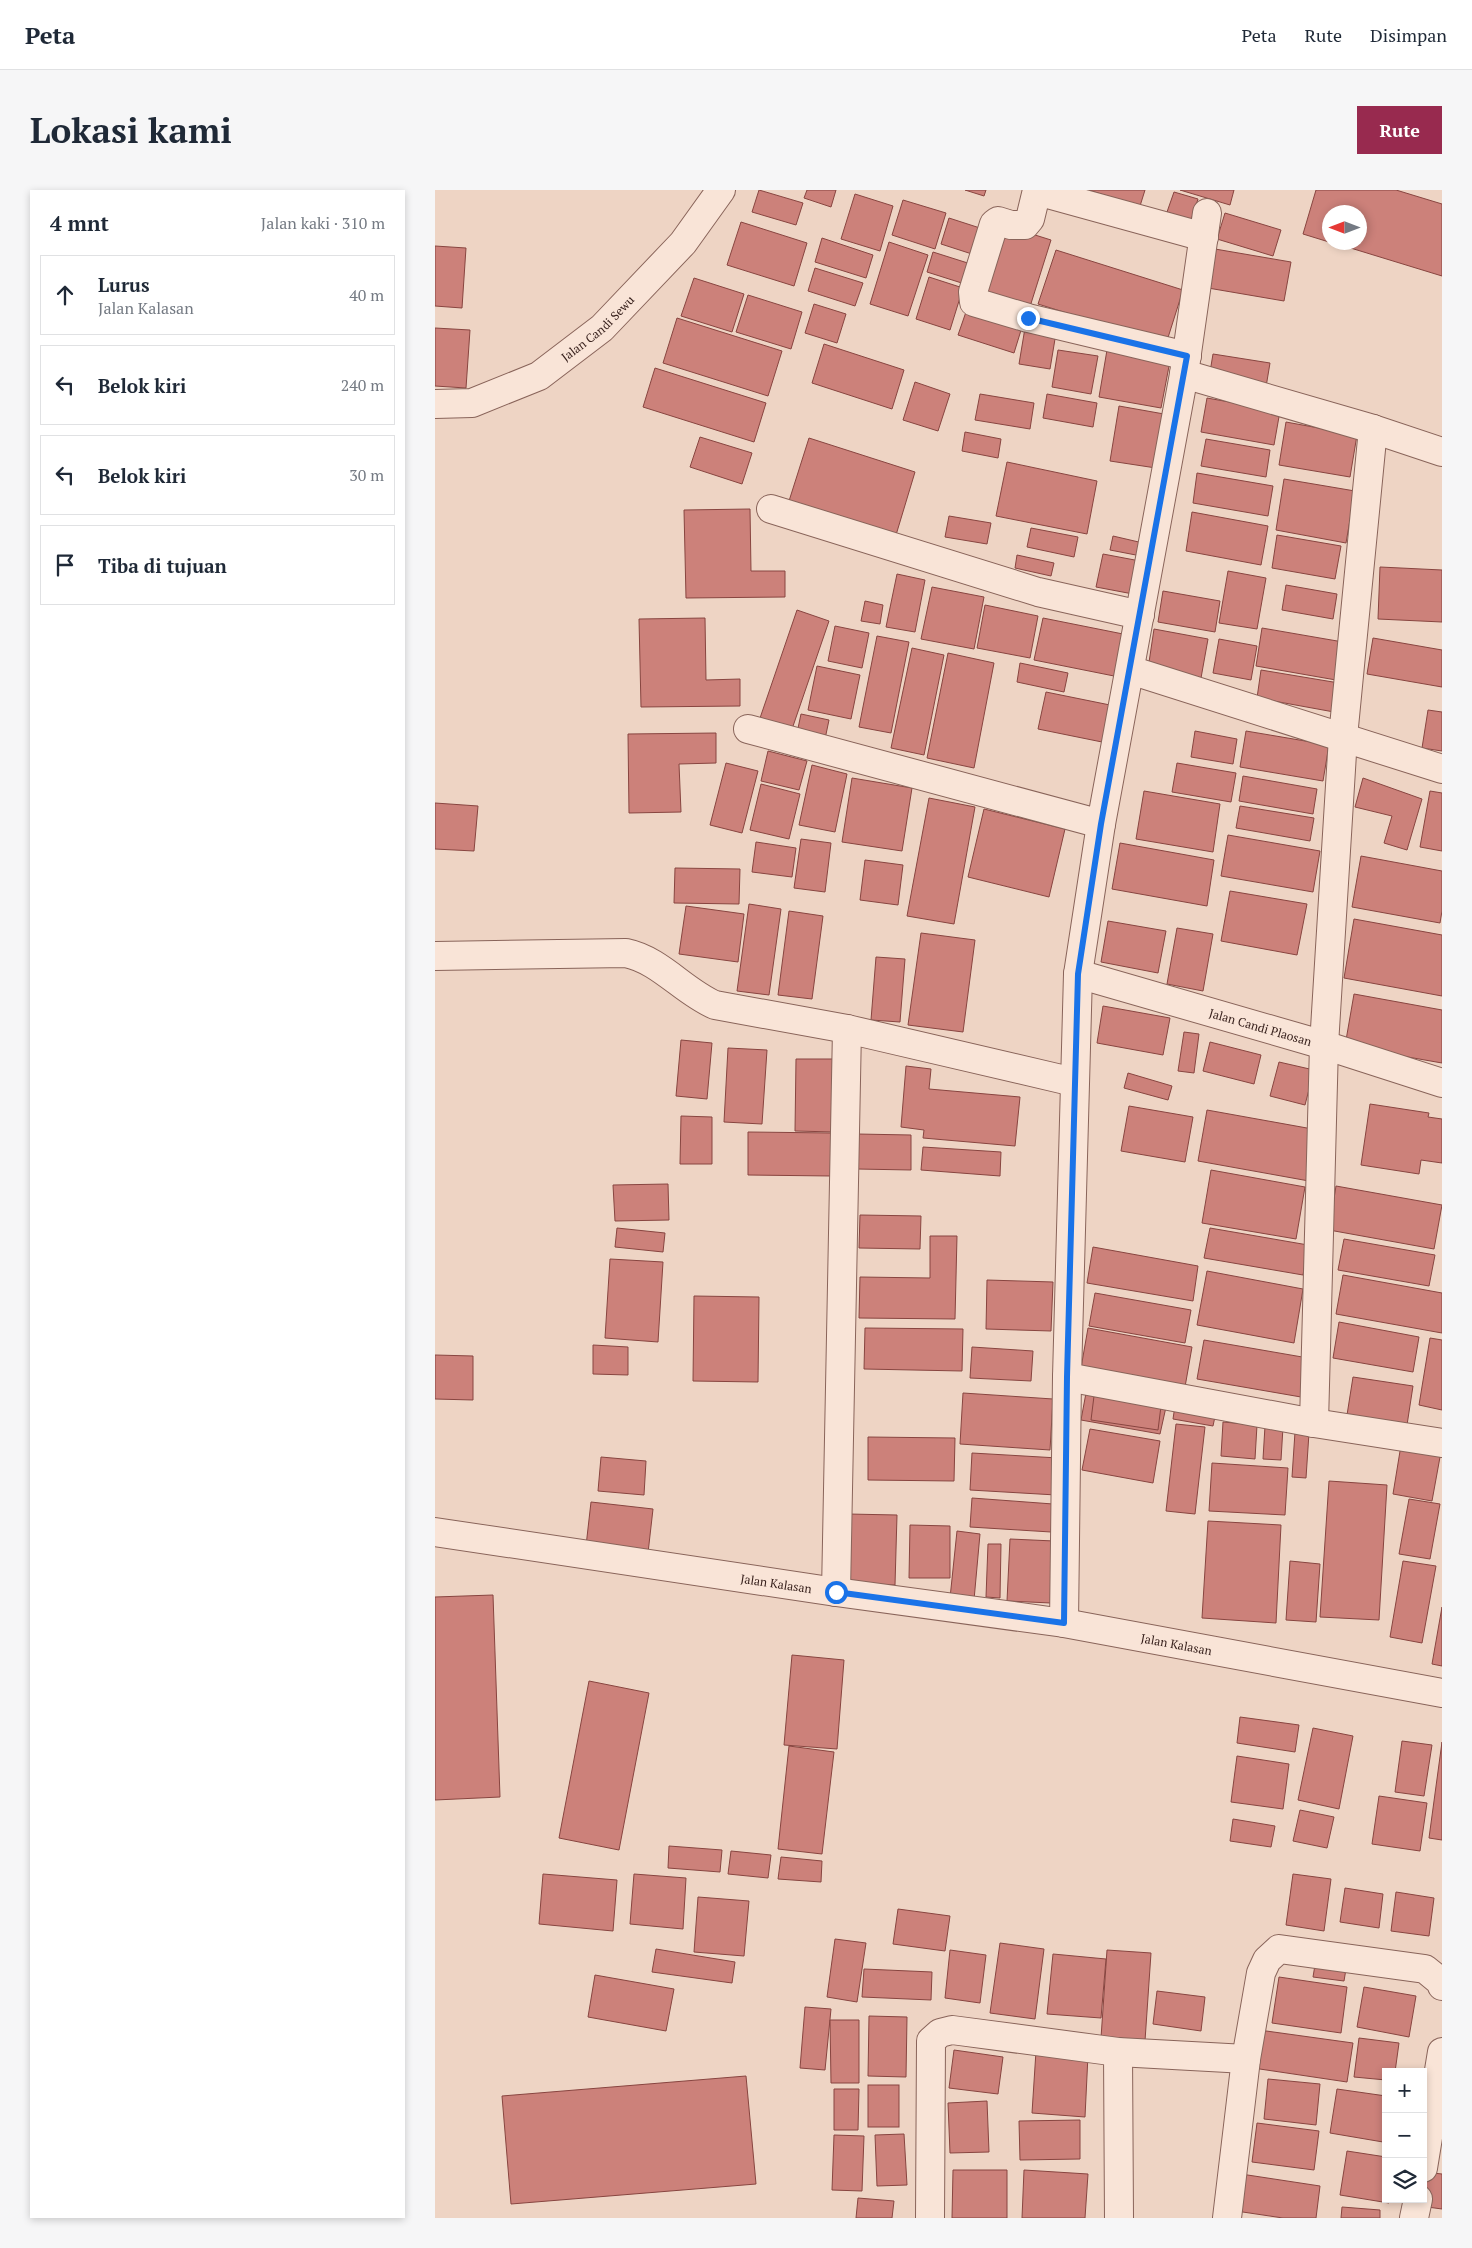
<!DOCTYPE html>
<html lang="id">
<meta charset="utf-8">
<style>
:root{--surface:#fff;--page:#f6f6f7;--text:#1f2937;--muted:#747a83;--line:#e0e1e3;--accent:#982a4f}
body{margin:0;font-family:"PT Serif",serif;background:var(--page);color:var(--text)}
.controls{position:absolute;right:15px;bottom:15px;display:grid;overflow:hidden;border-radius:0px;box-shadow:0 2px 8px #0003}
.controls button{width:45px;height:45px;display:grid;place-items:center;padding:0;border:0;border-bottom:1px solid var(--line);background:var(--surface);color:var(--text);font:25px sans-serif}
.compass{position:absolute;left:887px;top:15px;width:45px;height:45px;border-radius:50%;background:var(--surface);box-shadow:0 2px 8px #0003;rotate:270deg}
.stop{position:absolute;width:15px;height:15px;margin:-11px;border:4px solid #1a73e8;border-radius:50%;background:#fff}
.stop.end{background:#1a73e8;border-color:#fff;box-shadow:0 1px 5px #0008}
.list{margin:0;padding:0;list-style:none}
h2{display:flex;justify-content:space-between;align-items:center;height:65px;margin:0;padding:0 20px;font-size:21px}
h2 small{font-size:16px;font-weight:400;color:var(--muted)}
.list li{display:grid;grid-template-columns:32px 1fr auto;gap:15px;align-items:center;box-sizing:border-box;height:80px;margin:0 10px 10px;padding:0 10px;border:1px solid var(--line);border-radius:0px}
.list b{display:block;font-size:19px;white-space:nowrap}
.list p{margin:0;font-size:16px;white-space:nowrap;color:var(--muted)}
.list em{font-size:16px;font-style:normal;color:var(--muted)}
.icon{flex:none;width:28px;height:28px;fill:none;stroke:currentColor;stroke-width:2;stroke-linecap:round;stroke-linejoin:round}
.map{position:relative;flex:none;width:1007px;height:2028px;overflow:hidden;border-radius:0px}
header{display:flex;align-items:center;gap:30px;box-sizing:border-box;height:70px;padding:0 25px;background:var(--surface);border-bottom:1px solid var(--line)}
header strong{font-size:24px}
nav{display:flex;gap:28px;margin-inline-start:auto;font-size:18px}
.intro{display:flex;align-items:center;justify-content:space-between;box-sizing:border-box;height:120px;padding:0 30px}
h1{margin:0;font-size:35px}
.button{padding:12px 22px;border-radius:0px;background:var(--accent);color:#fff;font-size:18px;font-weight:700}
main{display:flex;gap:30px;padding:0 30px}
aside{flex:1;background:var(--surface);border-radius:0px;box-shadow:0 2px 8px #0003}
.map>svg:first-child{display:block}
.building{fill:#cc817a;stroke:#884540}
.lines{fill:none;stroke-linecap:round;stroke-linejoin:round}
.minor-casing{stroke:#89645a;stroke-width:30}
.minor{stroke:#f9e4d7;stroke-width:28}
.route{stroke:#1a73e8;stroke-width:6}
.labels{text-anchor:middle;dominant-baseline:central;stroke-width:4.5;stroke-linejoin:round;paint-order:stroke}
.street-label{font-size:12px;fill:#39221e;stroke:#f5e1d4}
</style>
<header>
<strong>Peta</strong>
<nav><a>Peta</a><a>Rute</a><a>Disimpan</a></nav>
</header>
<div class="intro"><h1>Lokasi kami</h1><a class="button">Rute</a></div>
<main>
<aside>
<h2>4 mnt<small>Jalan kaki · 310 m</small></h2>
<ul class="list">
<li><svg class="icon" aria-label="ahead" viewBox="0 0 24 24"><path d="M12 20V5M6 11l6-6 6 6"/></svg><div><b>Lurus</b><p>Jalan Kalasan</p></div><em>40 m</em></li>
<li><svg class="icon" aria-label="left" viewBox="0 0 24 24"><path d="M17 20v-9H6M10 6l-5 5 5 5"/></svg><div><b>Belok kiri</b></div><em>240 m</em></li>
<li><svg class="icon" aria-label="left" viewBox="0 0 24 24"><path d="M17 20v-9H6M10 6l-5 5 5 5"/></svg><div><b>Belok kiri</b></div><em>30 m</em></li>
<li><svg class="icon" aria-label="arrive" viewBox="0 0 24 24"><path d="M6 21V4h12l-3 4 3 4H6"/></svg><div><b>Tiba di tujuan</b></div></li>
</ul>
</aside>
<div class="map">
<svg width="1007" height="2028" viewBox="0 0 1007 2028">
<rect width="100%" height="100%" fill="#eed4c4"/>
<g class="building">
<path d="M324,0l44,13 -7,22 -44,-13z"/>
<path d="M372,0h29l-5,17 -27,-9z"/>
<path d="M530,0h21l-2,6z"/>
<path d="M653,0h57l-5,16z"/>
<path d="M745,0h54l-4,15z"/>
<path d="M881,0h80l46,14v72l-111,-34h28v-30h-30v30l-26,-8z"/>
<path d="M739,2l24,7 -7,21 -24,-8z"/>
<path d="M420,4l38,12 -13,45 -39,-12z"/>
<path d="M468,10l43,13 -11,36 -43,-14z"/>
<path d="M790,23l56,17 -8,26 -56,-17z"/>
<path d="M514,28l34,11 -8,26 -34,-11z"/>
<path d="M306,32l66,21 -13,43 -67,-21z"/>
<path d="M565,34l51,16 -23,73 -51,-15z"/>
<path d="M387,48l51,17 -7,23 -51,-16z"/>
<path d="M454,52l39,13 -20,61 -38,-12z"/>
<path d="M0,56l31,2 -4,60 -27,-2z"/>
<path d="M780,59l76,13 -7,39 -76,-13z"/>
<path d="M621,60l127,40 -17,54 -128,-40z"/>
<path d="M498,62l41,13 -6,20 -41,-13z"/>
<path d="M380,78l48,15 -8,23 -47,-15z"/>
<path d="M494,87l34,11 -13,42 -34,-11z"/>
<path d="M259,88l50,16 -12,38 -51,-16z"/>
<path d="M313,105l54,17 -11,37 -55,-17z"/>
<path d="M379,114l32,10 -9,29 -32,-10z"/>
<path d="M532,119l55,18 -8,26 -56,-18z"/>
<path d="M242,128l105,33 -14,45 -105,-33z"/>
<path d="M591,132l31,5 -7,42 -31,-5z"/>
<path d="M0,138l35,2 -4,58 -31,-2z"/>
<path d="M389,154l80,26 -12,39 -80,-26z"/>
<path d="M623,160l40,6 -7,38 -39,-7z"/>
<path d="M672,160l63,11 -9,47 -62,-11z"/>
<path d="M778,164l57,9 -4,24 -57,-9z"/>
<path d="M220,178l111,35 -12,39 -111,-35z"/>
<path d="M480,192l35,12 -12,37 -35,-11z"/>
<path d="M545,204l54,9 -4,26 -55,-9z"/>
<path d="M612,204l50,9 -4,24 -50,-9z"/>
<path d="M772,208l73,13 -6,34 -73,-13z"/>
<path d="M684,216l45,8 -8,54 -46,-7z"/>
<path d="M851,232l71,13 -7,42 -71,-12z"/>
<path d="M530,242l36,7 -3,19 -36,-7z"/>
<path d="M265,247l52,16 -10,31 -52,-17z"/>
<path d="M374,248l106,34 -19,63 -107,-34z"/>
<path d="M771,249l64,11 -4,27 -65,-11z"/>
<path d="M572,272l90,19 -10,53 -91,-18z"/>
<path d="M762,283l76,13 -5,30 -75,-13z"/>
<path d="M849,289l71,12 -9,52 -70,-13z"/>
<path d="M315,319l1,62h34v26l-99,1 -2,-88z"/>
<path d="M757,322l76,14 -7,39 -75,-14z"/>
<path d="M514,326l42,7 -4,21 -42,-7z"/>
<path d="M596,338l47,9 -4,20 -47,-10z"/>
<path d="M842,345l64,11 -6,33 -63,-11z"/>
<path d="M678,346l30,7 -2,13 -31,-6z"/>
<path d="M668,364l37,7 -7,33 -37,-7z"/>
<path d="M582,365l37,8 -3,13 -36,-8z"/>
<path d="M945,377l62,3v52l-64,-3z"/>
<path d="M793,381l38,7 -9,51 -38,-6z"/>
<path d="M462,384l28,6 -10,52 -29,-5z"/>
<path d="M851,395l51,9 -4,25 -51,-9z"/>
<path d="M497,397l52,10 -10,52 -53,-10z"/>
<path d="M728,401l57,10 -5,31 -57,-10z"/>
<path d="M430,411l18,4 -3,19 -19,-3z"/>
<path d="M550,415l53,11 -8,42 -53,-10z"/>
<path d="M362,420l32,11 -38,111 -32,-11z"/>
<path d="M270,428l1,62 34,-1v27l-99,1 -2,-88z"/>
<path d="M608,428l80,16 -9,42 -80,-16z"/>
<path d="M400,436l34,7 -7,35 -34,-7z"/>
<path d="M827,438l81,14 -7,38 -80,-14z"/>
<path d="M719,439l54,10 -7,39 -53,-9z"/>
<path d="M442,446l32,6 -18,91 -32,-6z"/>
<path d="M938,448l69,12v37l-75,-13z"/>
<path d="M784,449l38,7 -6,34 -38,-7z"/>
<path d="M477,458l32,7 -20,100 -33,-7z"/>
<path d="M513,463l46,10 -20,105 -47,-10z"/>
<path d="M585,473l48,10 -4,19 -47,-10z"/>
<path d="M382,476l43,9 -9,44 -43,-9z"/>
<path d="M826,480l78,13 -5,29 -77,-14z"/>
<path d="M611,502l64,13 -8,37 -64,-13z"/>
<path d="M993,520l14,2v39l-20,-3z"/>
<path d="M366,524l28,6 -4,19 -28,-6z"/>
<path d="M760,541l42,8 -4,25 -42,-7z"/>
<path d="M811,541l83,14 -6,36 -83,-14z"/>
<path d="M281,543v30l-37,1 2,48 -52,1 -1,-79z"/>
<path d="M333,561l39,10 -8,29 -38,-9z"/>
<path d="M291,573l32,8 -16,62 -32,-8z"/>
<path d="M742,573l59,10 -5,29 -59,-10z"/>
<path d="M377,575l35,9 -12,58 -36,-7z"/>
<path d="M808,586l74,13 -4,25 -74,-13z"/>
<path d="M417,588l60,10 -10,63 -60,-9z"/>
<path d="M928,588l59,21 -15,51 -23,-7 8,-27 -37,-9z"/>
<path d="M326,594l39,10 -11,45 -39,-9z"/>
<path d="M709,601l76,13 -7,48 -77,-13z"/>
<path d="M995,601l12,2v58l-22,-4z"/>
<path d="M494,608l46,9 -21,117 -47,-8z"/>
<path d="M0,613l43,3 -4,45 -39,-2z"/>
<path d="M805,616l74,12 -4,23 -74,-13z"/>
<path d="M549,619l81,20 -16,68 -81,-20z"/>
<path d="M793,645l92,16 -7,41 -92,-16z"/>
<path d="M366,649l30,4 -6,49 -31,-4z"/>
<path d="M321,652l40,6 -4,29 -40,-5z"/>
<path d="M685,653l94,17 -7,46 -95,-17z"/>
<path d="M926,666l81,15v40l-2,12 -88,-16z"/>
<path d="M430,670l38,5 -5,40 -38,-5z"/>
<path d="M240,678l65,1 -1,35 -65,-1z"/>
<path d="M795,701l77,13 -10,51 -76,-14z"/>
<path d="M314,714l32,5 -12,86 -32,-4z"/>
<path d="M251,716l58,8 -6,48 -59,-8z"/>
<path d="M354,721l34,5 -11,83 -34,-4z"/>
<path d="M919,729l88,16v61l-98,-18z"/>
<path d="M673,731l58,10 -8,42 -57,-11z"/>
<path d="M742,738l36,6 -10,57 -36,-7z"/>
<path d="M486,743l54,7 -12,92 -55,-7z"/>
<path d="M441,767l29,2 -5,63 -29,-2z"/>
<path d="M919,804l88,16v53l-97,-17z"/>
<path d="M668,816l67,12 -7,37 -66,-12z"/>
<path d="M749,842l15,2 -5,39 -16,-2z"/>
<path d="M246,850l31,3 -5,56 -31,-3z"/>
<path d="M775,852l51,13 -7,29 -51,-13z"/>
<path d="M293,858l39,2 -5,74 -38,-2z"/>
<path d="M361,869h40l-1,73 -40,-1z"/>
<path d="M844,872l35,8 -9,35 -35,-9z"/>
<path d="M471,876l25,3 -2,20 91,8 -5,49 -92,-8 1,-8 -23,-3z"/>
<path d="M693,883l44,13 -4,14 -44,-12z"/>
<path d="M935,914l59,9 -1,4 14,2v44l-21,-3 -2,14 -58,-9z"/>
<path d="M694,916l64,11 -8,45 -64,-11z"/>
<path d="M772,920l111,20 -9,51 -111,-20z"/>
<path d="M246,926l31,1v47h-32z"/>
<path d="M313,942l84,1 -1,43 -83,-1z"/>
<path d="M422,944l54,1v35l-54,-1z"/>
<path d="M488,957l78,5 -1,24 -79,-6z"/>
<path d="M776,980l94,17 -9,52 -94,-16z"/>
<path d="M233,994l1,36 -54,1 -2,-36z"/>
<path d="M901,996l106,19 -8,44 -105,-19z"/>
<path d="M425,1025l61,1 -1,33 -61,-1z"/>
<path d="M182,1038l48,5 -2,19 -48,-5z"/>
<path d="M775,1038l98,17 -5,30 -99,-17z"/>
<path d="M495,1046h27l-2,83 -96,-1 1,-41 70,1z"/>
<path d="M909,1049l91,16 -6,31 -91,-16z"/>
<path d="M658,1057l105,19 -5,35 -106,-18z"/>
<path d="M175,1069l53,3 -5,80 -53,-4z"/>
<path d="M772,1081l96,18 -9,54 -97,-18z"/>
<path d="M908,1085l99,18v40l-106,-19z"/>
<path d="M552,1090l66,2 -2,49 -65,-2z"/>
<path d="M660,1103l96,17 -6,33 -96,-17z"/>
<path d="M259,1106l65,1 -1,85 -65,-1z"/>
<path d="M904,1132l80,15 -6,35 -80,-14z"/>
<path d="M430,1138l98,1 -1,42 -98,-2z"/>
<path d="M653,1138l104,19 -7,40 -104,-19z"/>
<path d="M995,1148l12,2v70l-23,-5z"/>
<path d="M769,1150l104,18 -7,39 -104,-18z"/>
<path d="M158,1155l35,2v28l-35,-1z"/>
<path d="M537,1157l61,4 -2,30 -61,-3z"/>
<path d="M0,1165l38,1v44l-38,-1z"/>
<path d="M918,1187l60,9 -6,39 -60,-10z"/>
<path d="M528,1203l90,6 -3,51 -90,-6z"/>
<path d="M651,1203l80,14 -6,27 -79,-14z"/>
<path d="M659,1206l67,10 -3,24 -67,-10z"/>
<path d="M741,1209l41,8 -4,19 -40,-7z"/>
<path d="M788,1232l34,3 -2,34 -34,-3z"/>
<path d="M741,1234l29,3 -10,87 -29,-3z"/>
<path d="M830,1236l18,1 -2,33 -18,-1z"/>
<path d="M655,1239l70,12 -7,42 -71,-13z"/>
<path d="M860,1242l14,1 -3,45 -14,-1z"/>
<path d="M433,1247l87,1 -1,43 -86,-1z"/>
<path d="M967,1249l40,7 -10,55 -39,-7z"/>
<path d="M537,1263l86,5 -2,37 -86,-5z"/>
<path d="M166,1267l45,4 -2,34 -46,-4z"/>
<path d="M777,1273l76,5 -3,47 -76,-4z"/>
<path d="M894,1291l58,4 -8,135 -59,-3z"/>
<path d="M537,1308l81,6 -2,28 -81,-5z"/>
<path d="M974,1309l31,5 -10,55 -31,-5z"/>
<path d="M156,1312l62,7 -5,44 -62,-7z"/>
<path d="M413,1324l49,1 -2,70 -47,-1z"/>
<path d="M773,1331l73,4 -5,98 -74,-5z"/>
<path d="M475,1335l40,1v52h-41z"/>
<path d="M522,1341l23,3 -6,66 -24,-2z"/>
<path d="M575,1349l44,2 -3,62 -44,-2z"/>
<path d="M553,1354h13l-1,54 -14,-1z"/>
<path d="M855,1371l30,3 -4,58 -30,-2z"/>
<path d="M968,1371l33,5 -14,77 -32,-6z"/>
<path d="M58,1405l7,202 -65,3v-203z"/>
<path d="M1007,1417v59l-10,-2z"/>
<path d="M357,1465l52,5 -7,89 -53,-4z"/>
<path d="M154,1491l60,12 -30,157 -60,-12z"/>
<path d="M805,1527l59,8 -4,27 -58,-9z"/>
<path d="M878,1538l40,8 -14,73 -41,-9z"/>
<path d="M967,1551l30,4 -8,51 -29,-4z"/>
<path d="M1007,1552v98l-13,-2z"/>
<path d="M354,1556l45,6 -12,102 -44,-5z"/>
<path d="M802,1566l52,8 -6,45 -52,-7z"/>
<path d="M944,1606l48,7 -7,48 -48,-7z"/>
<path d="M865,1620l34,7 -7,31 -34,-7z"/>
<path d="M798,1629l42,7 -4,21 -41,-6z"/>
<path d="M234,1656l53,4 -2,22 -52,-4z"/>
<path d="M296,1661l40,4 -3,23 -40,-4z"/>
<path d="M346,1667l41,4 -1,21 -43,-3z"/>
<path d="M108,1684l74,6 -4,51 -74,-7z"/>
<path d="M199,1684l52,4 -3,51 -53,-5z"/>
<path d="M858,1684l38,5 -7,52 -38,-6z"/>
<path d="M910,1698l38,6 -4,34 -39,-6z"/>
<path d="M961,1702l38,6 -5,38 -38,-5z"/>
<path d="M263,1707l51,4 -5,55 -50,-4z"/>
<path d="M463,1719l52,7 -5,35 -52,-7z"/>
<path d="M400,1749l31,4 -9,59 -30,-5z"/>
<path d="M565,1753l44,6 -9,70 -45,-6z"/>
<path d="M221,1759l79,13 -3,21 -80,-11z"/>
<path d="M515,1760l36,5 -6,48 -35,-5z"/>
<path d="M672,1760l44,3 -6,88 -44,-3z"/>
<path d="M618,1764l53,5 -5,59 -54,-4z"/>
<path d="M881,1769l31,4 -3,18 -31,-4z"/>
<path d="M429,1779l68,3 -1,28 -69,-3z"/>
<path d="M160,1785l79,14 -8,42 -78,-14z"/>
<path d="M844,1787l68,10 -6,46 -69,-10z"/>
<path d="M929,1797l52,9 -7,41 -52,-10z"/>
<path d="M722,1801l48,6 -4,34 -48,-7z"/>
<path d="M370,1817l26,2 -6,61 -25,-2z"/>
<path d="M434,1826l38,1 -1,60 -38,-1z"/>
<path d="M395,1830h29v63h-28z"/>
<path d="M824,1840l94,13 -6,39 -94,-14z"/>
<path d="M924,1848l40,5 -4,29h-9v8l-32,-3z"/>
<path d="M519,1860l49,7 -5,37 -49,-6z"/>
<path d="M601,1861l52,4 -3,62 -53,-4z"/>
<path d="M311,1886l10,108 -245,20 -9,-108z"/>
<path d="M833,1889l52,5 -4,41 -52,-6z"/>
<rect x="433" y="1895" width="31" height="42"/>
<path d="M399,1899h25l-1,41h-24z"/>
<path d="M902,1899l49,7v26l-3,20 -53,-9z"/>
<path d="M552,1911l2,51 -39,1 -2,-50z"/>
<path d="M645,1930v39l-60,1 -1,-39z"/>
<path d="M822,1933l62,8 -5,39 -62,-8z"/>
<path d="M469,1944l3,51 -30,1 -2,-51z"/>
<path d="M399,1945l30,1 -2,55 -30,-1z"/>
<path d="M912,1961l39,6v42h3v4l-49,-8z"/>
<path d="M518,1980h54v48h-55z"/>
<path d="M589,1980l64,4 -3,44h-63z"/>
<path d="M989,1982l18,2v35l-22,-3 3,-7z"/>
<path d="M806,1984l79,12 -4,32h-33l-47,-7z"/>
<path d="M423,2008l36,3 -2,17h-36z"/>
<path d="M907,2017l38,3v8h-39z"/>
</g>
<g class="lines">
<defs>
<g id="minor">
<path d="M602,0l-7,29 -5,6h-14l-13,-4 -4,3 -21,68 1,10 54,16 159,38"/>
<path d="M602,1l167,46"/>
<path d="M749,184l189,55 69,23"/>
<path id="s1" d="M0,214l37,-1 67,-27 63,-48 81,-85 38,-53"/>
<path d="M336,319l267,83 102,23"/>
<path d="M695,480l312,99"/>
<path d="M313,539l353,95"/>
<path d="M0,766l191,-3c34,7 58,39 89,52l132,24 227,53"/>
<path id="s2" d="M643,784l246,71 118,38"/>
<path d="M632,1187l247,46 128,20"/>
<path d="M879,1233l10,-378 19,-308 30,-308"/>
<path id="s3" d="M0,1342l401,60 228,31 378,70"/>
<path d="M401,1402l11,-563"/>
<path d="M629,1433l3,-246 11,-403 23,-150 83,-450 23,-161"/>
<path d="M683,1862l1,166"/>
<path d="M988,1978l19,-116"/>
<path d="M495,2028l1,-177 9,-8 12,-3 166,22 128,7"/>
<path d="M792,2028l19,-159 15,-86 6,-13 12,-11 146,20 17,14v3"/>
<path d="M979,2028l4,-19"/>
</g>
</defs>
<use href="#minor" class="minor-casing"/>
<use href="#minor" class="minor"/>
</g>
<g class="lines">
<path class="route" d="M401,1402l228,31 3,-246 11,-403 23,-150 86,-468 -159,-38"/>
</g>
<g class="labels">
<g class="street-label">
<text stroke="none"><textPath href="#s1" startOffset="185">Jalan Candi Sewu</textPath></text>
<text stroke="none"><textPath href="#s2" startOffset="190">Jalan Candi Plaosan</textPath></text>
<text stroke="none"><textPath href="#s3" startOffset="345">Jalan Kalasan</textPath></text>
<text stroke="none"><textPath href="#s3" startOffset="750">Jalan Kalasan</textPath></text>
</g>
</g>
</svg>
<div class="controls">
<button>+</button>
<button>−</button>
<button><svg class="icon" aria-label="layers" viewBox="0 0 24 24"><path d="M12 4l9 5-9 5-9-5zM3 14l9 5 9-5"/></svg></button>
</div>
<svg class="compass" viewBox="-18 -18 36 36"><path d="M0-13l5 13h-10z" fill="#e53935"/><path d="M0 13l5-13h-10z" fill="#747a83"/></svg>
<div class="stop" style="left:401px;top:1402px"></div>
<div class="stop end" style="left:593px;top:128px"></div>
</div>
</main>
